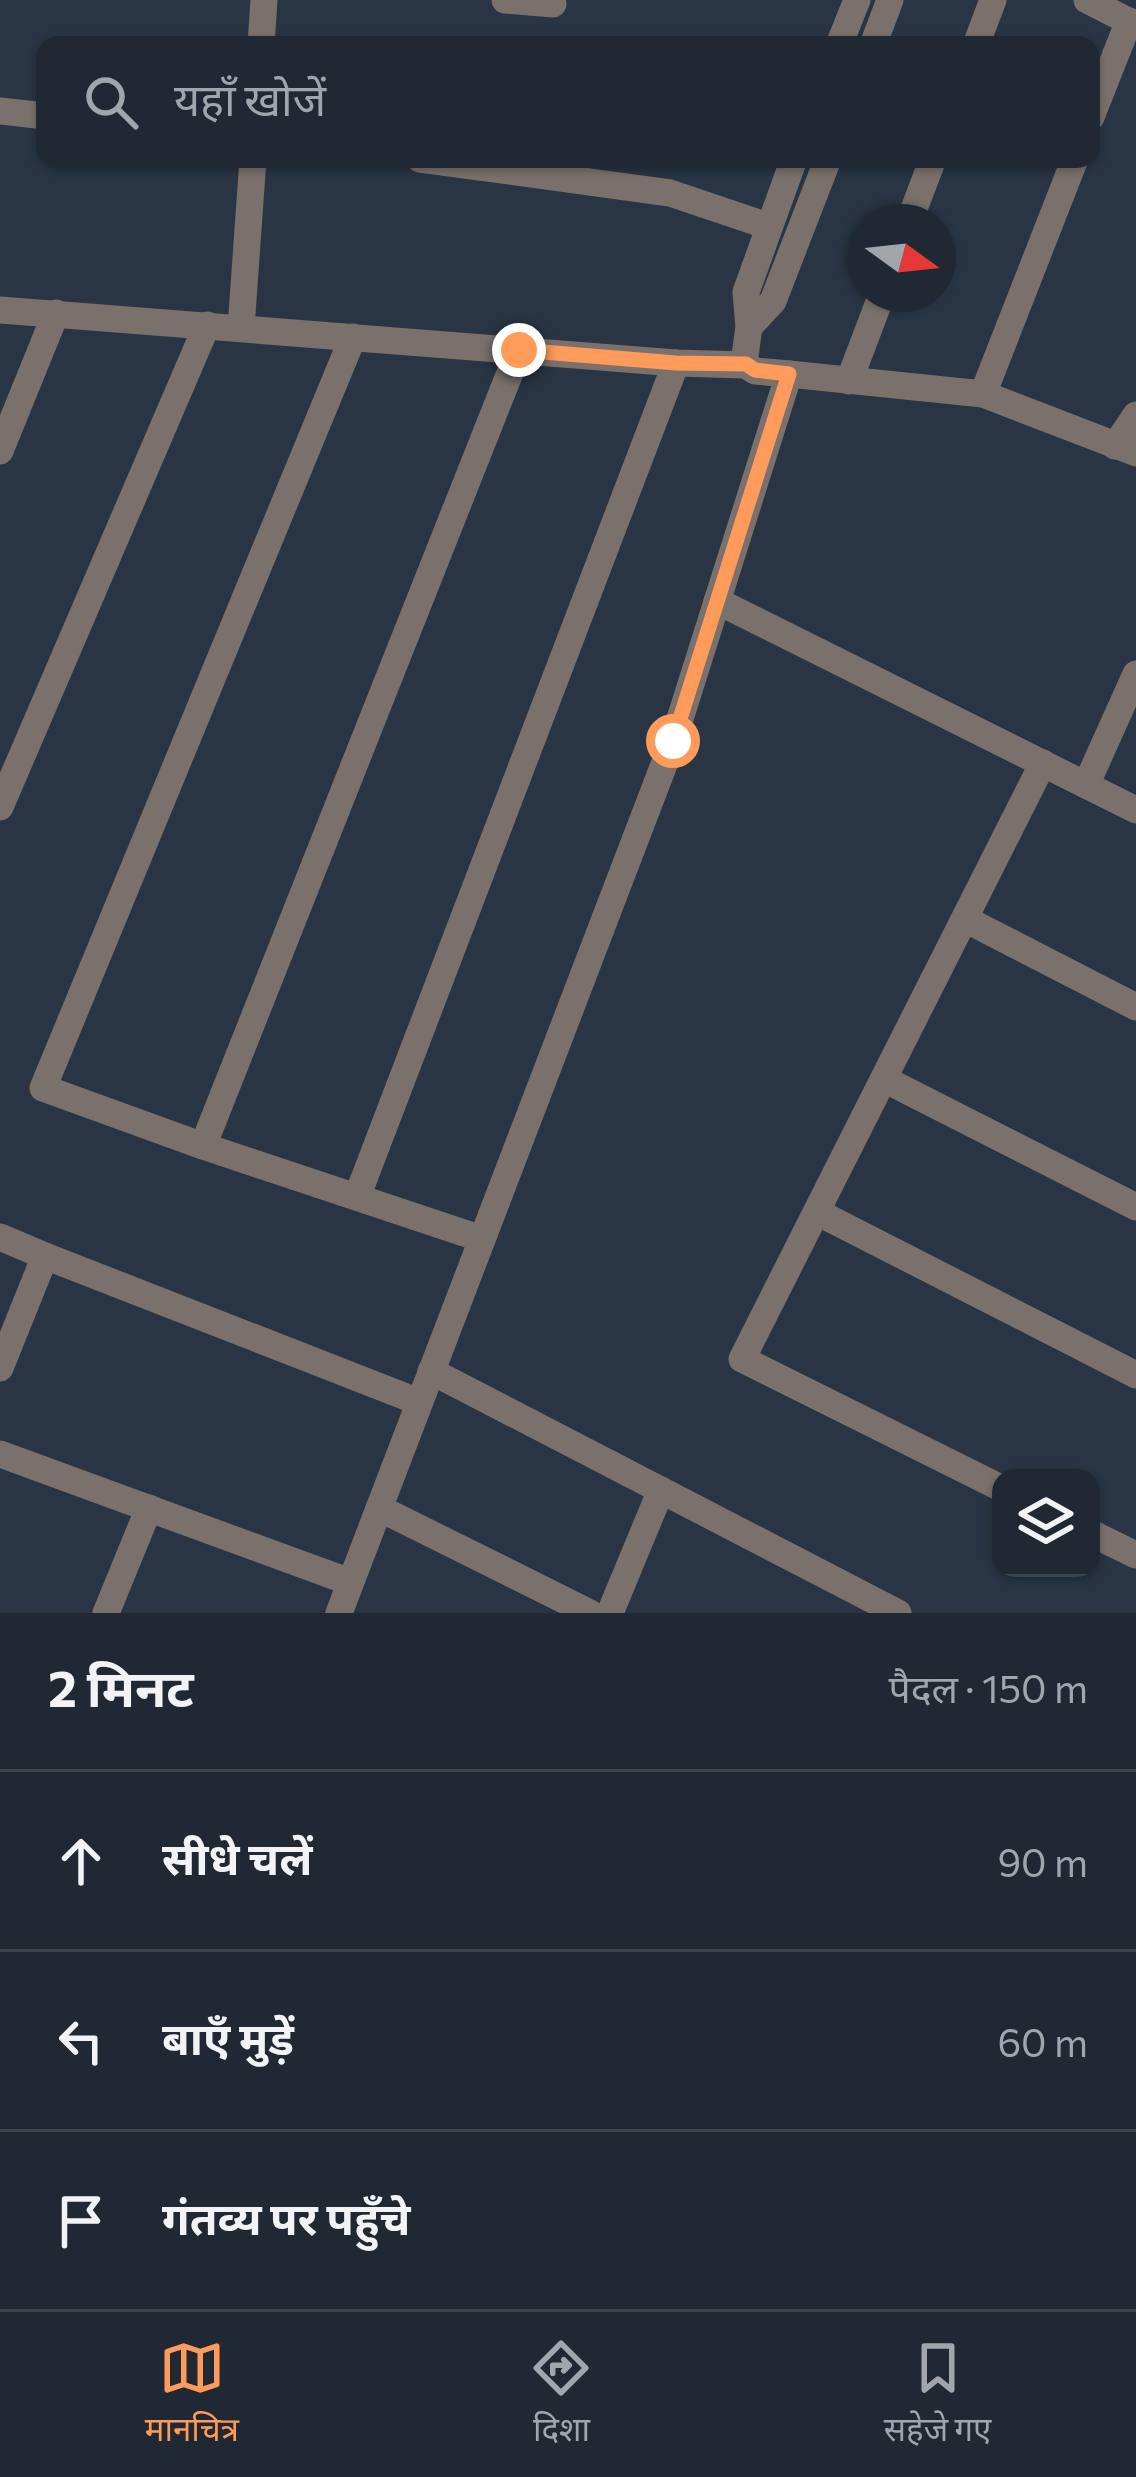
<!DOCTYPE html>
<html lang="hi">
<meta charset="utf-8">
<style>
:root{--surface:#1f2833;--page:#2c343f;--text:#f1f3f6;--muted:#a1a6ac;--line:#3c444e;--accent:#ff9b5a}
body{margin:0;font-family:Commissioner,"Noto Sans Devanagari",sans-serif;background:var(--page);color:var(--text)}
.controls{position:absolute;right:36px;bottom:36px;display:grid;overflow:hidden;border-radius:24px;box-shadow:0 3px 9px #0004}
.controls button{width:108px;height:108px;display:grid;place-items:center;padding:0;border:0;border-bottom:3px solid var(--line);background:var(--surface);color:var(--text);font:60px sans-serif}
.compass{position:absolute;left:848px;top:204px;width:108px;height:108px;border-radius:50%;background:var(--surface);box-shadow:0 3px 9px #0004;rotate:105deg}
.stop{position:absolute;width:36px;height:36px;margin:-27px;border:9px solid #ff9b5a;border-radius:50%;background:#fff}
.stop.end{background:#ff9b5a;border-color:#fff;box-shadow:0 3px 12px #0008}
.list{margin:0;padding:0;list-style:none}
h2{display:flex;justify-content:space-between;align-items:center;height:156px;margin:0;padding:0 48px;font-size:51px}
h2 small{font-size:39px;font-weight:400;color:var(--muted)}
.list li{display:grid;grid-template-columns:78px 1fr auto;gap:36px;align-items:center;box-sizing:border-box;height:180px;padding:0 48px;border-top:3px solid var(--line)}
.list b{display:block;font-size:45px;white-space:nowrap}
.list em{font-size:39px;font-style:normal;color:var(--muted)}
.icon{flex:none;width:66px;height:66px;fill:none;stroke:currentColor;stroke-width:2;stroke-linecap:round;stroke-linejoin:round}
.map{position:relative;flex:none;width:1136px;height:1613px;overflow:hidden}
.search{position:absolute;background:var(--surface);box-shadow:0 3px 9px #0004;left:36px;right:36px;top:36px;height:132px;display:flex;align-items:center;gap:30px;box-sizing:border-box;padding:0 42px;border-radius:24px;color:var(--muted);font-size:45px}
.sheet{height:696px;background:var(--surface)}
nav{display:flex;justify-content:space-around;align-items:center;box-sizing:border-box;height:168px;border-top:3px solid var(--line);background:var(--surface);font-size:33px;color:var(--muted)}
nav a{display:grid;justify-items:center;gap:6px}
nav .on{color:var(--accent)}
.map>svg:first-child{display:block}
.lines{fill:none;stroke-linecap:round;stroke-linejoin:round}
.minor{stroke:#7a716c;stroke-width:27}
.route{stroke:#ff9b5a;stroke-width:15}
</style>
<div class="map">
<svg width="1136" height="1613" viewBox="0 0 1136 1613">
<rect width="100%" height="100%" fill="#293544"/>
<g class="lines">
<g class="minor">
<path d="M505,0l48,4"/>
<path d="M1087,0l49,25"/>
<path d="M261,45l3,-45"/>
<path d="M839,45l18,-45"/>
<path d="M873,45l17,-45"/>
<path d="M976,45l17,-45"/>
<path d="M0,111l45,5"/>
<path d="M1091,117l38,-96"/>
<path d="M420,159l250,34 98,33"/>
<path d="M909,222l24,-63"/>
<path d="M0,310l676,53 70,2"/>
<path d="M749,327l24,-26 55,-142"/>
<path d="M241,328l12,-169"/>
<path d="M353,337l-310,751 160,58 279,93"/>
<path d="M789,374l194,20 153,59"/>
<path d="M849,381l33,-87"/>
<path d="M983,394l92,-235"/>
<path d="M1115,446l21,-31"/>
<path d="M0,451l56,-138"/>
<path d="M717,601l419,209"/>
<path d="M1086,785l50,-111"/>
<path d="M0,807l207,-482"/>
<path d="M965,919l171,88"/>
<path d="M884,1079l252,128"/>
<path d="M203,1146l316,-796"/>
<path d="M357,1197l319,-834"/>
<path d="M817,1212l319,163"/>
<path d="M0,1237l45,19 -45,112"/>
<path d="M45,1256l374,146"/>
<path d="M431,1371l467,242"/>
<path d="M0,1454l350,128"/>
<path d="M1001,1488l-259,-129 301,-596"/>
<path d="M379,1508l211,105"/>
<path d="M1091,1533l45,22"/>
<path d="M106,1613l43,-105"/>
<path d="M339,1613l334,-872 116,-367 -34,-3 -9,-6 -1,-9 4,-29 -3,-35 48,-133"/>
<path d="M610,1613l51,-123"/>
</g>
</g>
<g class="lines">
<path class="route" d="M519,350l157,13 70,1 9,6 34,4 -116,367"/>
</g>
</svg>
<div class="controls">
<button><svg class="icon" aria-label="layers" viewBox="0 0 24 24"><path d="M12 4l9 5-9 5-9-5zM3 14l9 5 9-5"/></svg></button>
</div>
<svg class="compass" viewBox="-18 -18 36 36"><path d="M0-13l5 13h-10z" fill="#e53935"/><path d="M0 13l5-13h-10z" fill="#a1a6ac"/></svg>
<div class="stop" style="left:673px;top:741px"></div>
<div class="stop end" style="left:519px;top:350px"></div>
<div class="search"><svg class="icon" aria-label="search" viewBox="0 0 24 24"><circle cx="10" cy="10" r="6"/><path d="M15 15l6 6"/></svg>यहाँ खोजें</div>
</div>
<section class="sheet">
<h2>2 मिनट<small>पैदल · 150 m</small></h2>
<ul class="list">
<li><svg class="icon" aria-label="ahead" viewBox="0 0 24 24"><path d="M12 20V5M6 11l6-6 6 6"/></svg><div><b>सीधे चलें</b></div><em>90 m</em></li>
<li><svg class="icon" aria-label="left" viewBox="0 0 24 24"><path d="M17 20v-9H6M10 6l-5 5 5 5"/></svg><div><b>बाएँ मुड़ें</b></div><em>60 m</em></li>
<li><svg class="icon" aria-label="arrive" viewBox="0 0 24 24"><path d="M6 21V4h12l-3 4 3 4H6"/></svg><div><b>गंतव्य पर पहुँचे</b></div></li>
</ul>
</section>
<nav>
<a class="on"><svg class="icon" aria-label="map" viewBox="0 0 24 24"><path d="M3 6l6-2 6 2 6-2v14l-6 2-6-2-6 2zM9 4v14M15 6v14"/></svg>मानचित्र</a>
<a><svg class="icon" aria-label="directions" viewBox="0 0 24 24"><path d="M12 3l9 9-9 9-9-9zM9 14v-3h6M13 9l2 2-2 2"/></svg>दिशा</a>
<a><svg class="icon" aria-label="saved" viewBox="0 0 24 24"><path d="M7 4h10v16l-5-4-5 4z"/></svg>सहेजे गए</a>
</nav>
